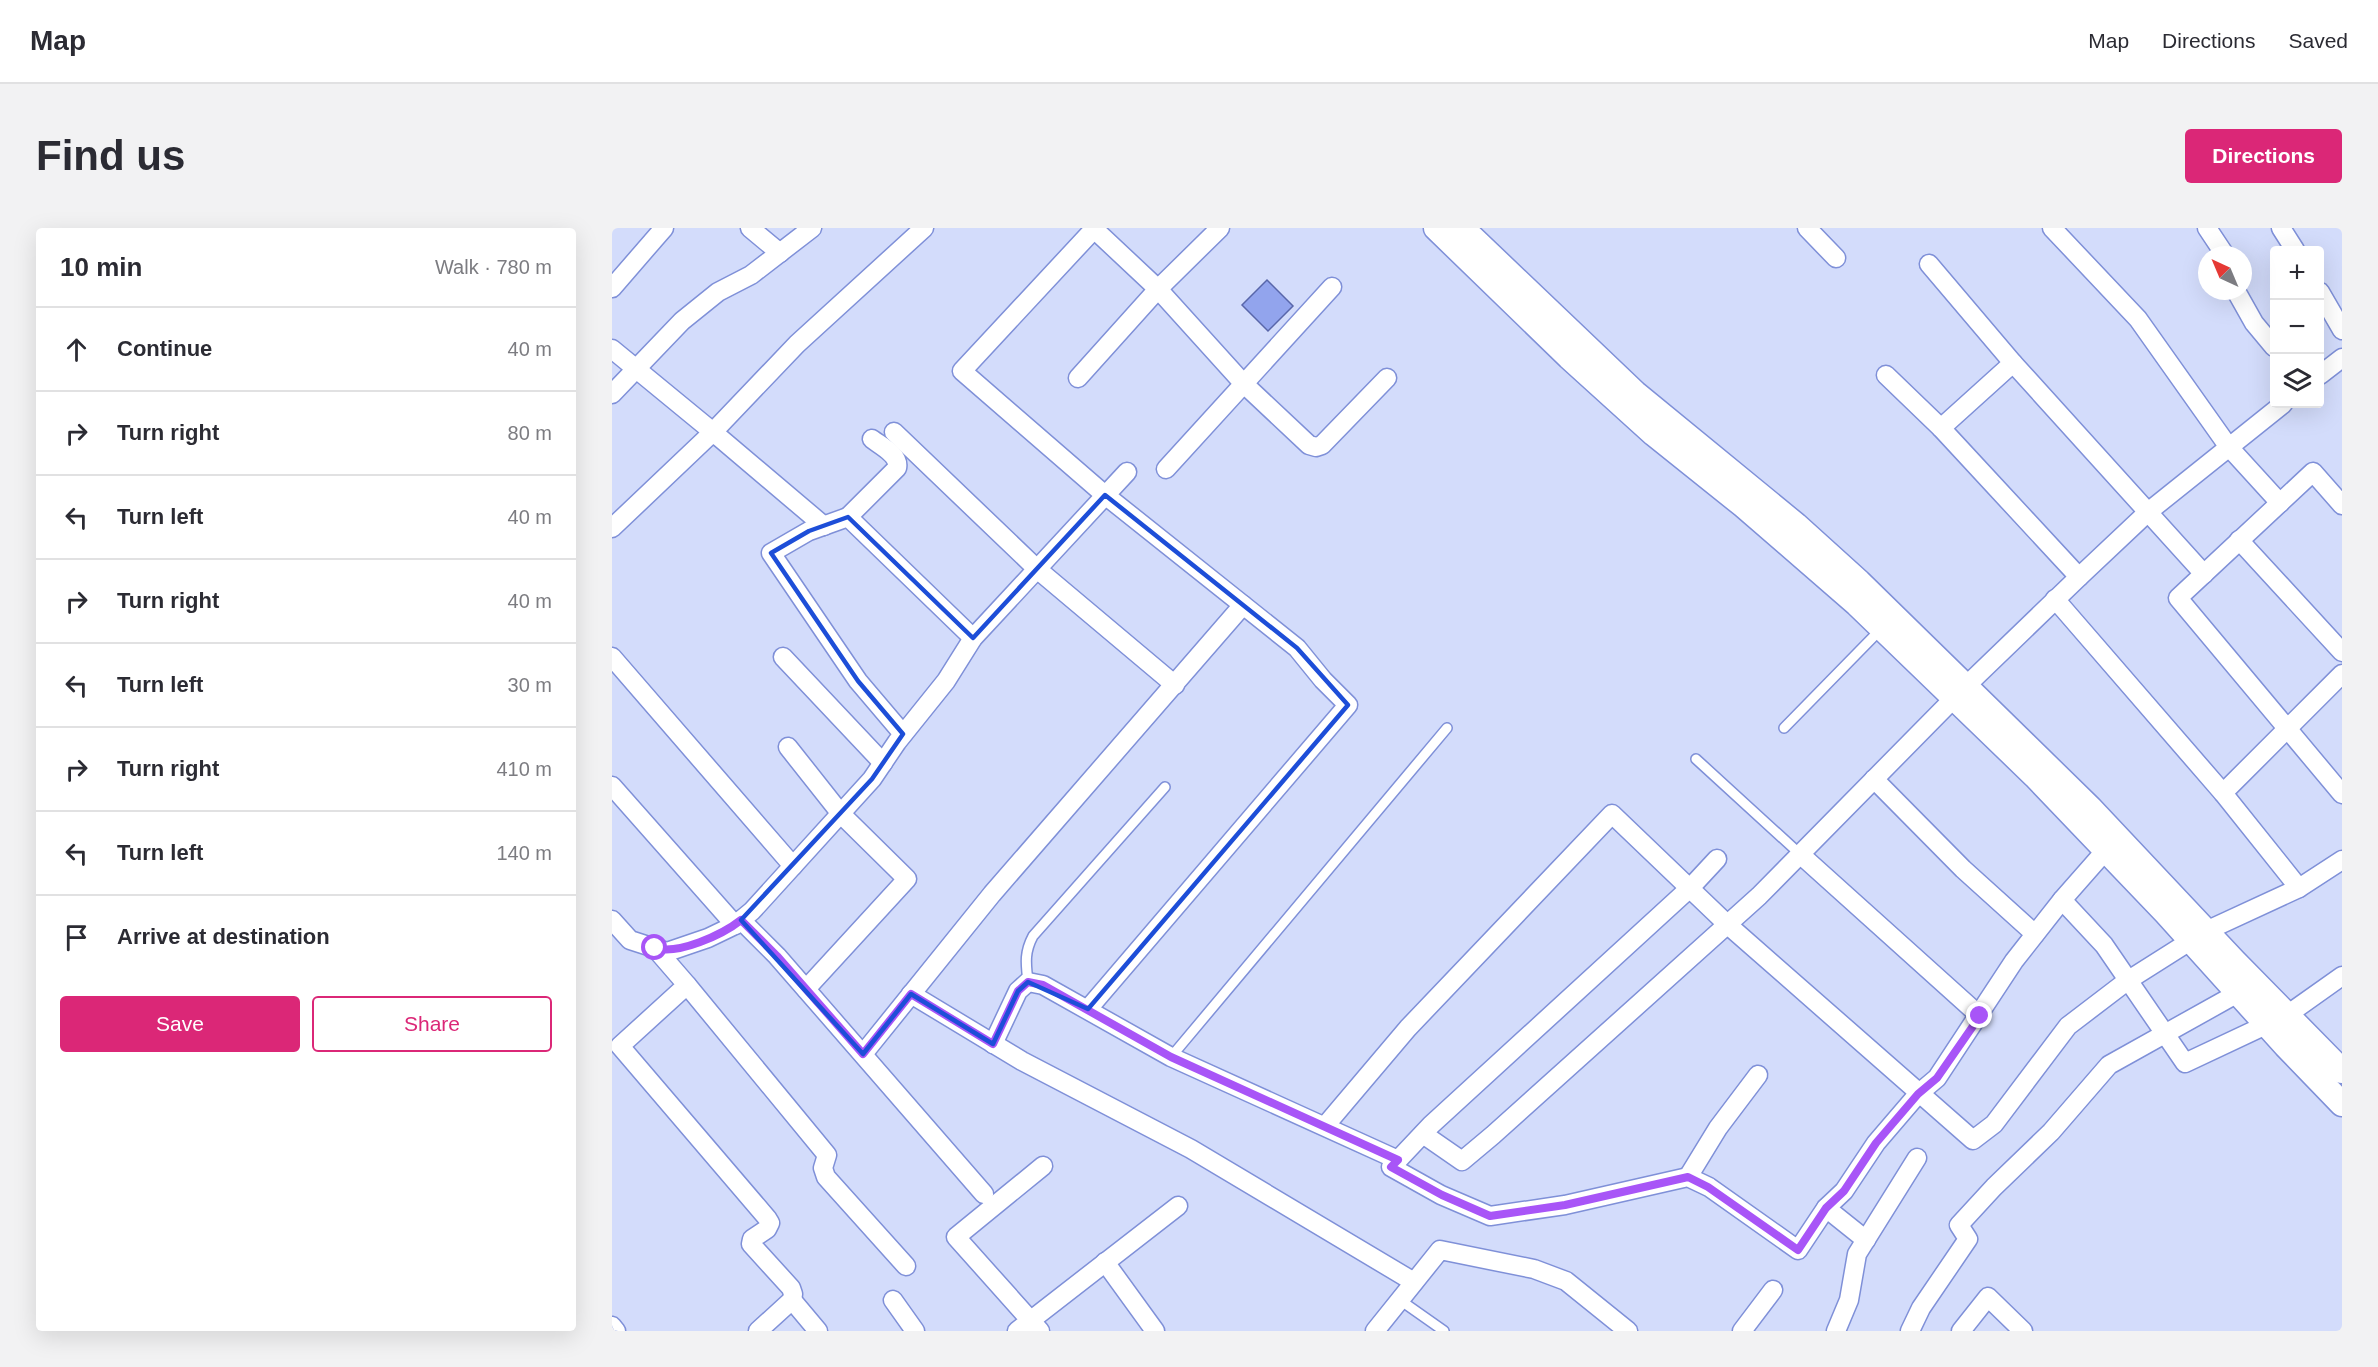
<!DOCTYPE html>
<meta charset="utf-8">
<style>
:root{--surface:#fff;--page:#f2f2f3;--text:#2b2b33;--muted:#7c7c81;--line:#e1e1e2;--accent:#db2777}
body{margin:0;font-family:Helvetica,sans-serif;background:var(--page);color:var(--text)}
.controls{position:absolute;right:18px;top:18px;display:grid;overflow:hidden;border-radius:6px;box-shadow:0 6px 24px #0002}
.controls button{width:54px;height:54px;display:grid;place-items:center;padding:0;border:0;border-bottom:2px solid var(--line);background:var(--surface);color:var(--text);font:30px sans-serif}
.compass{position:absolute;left:1586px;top:18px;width:54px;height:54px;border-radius:50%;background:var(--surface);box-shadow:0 6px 24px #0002;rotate:316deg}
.stop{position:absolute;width:18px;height:18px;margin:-14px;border:4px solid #a855f7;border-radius:50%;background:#fff}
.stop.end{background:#a855f7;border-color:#fff;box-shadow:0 2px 6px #0008}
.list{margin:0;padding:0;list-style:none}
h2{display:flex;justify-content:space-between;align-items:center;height:78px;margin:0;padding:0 24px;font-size:26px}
h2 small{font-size:20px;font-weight:400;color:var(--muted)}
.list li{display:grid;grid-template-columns:39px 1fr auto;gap:18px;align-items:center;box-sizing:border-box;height:84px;padding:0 24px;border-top:2px solid var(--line)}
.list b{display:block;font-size:22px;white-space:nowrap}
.list em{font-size:20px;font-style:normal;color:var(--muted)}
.actions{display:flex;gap:12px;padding:18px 24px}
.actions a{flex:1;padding:14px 0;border:2px solid var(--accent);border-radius:6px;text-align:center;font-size:21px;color:var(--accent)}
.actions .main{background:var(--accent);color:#fff}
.icon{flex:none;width:33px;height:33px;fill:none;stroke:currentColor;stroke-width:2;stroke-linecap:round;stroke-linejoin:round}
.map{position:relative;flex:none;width:1730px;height:1103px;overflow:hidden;border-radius:6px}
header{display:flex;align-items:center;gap:36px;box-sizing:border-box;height:84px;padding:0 30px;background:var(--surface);border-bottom:2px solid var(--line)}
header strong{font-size:28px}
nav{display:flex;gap:33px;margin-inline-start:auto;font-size:21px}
.intro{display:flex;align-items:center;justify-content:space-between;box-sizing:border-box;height:144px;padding:0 36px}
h1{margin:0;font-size:42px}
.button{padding:15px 27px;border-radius:6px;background:var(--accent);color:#fff;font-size:21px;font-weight:700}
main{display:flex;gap:36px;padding:0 36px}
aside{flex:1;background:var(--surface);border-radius:6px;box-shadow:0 6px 24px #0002}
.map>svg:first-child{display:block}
.building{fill:#92a4ed;stroke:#5866aa;stroke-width:1.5}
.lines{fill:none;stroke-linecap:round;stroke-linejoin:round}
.lane-casing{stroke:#7f90d8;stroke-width:12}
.street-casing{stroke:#7f90d8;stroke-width:21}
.secondary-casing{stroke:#7f90d8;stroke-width:27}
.lane{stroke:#fff;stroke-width:9}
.street{stroke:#fff;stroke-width:18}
.secondary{stroke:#fff;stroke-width:24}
.route{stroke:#a855f7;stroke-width:8}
.marked{fill:none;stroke:#1d4ed8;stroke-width:4.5;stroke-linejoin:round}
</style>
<header>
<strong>Map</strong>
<nav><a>Map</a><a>Directions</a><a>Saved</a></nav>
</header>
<div class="intro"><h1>Find us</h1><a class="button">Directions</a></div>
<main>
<aside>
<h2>10 min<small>Walk · 780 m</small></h2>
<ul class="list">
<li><svg class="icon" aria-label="ahead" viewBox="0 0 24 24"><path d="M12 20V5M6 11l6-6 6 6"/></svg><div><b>Continue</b></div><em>40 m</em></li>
<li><svg class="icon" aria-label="right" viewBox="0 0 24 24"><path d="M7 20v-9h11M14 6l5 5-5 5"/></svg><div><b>Turn right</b></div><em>80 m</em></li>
<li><svg class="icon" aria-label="left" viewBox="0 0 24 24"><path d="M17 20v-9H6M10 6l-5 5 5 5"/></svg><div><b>Turn left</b></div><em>40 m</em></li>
<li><svg class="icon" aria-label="right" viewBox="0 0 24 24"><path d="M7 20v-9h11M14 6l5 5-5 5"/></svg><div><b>Turn right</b></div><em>40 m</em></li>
<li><svg class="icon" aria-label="left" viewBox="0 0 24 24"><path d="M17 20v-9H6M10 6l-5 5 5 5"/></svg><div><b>Turn left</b></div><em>30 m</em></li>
<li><svg class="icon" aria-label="right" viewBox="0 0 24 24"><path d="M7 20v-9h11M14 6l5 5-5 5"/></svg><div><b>Turn right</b></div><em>410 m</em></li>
<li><svg class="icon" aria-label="left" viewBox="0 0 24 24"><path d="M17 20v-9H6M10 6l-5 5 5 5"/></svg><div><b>Turn left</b></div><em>140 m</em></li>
<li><svg class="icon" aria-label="arrive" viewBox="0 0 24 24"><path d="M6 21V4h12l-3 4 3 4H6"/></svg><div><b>Arrive at destination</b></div></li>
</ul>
<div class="actions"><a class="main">Save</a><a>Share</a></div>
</aside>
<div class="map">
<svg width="1730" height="1103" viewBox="0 0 1730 1103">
<rect width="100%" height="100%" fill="#d3dcfb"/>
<path class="building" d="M655,52l26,26 -25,25 -26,-26z"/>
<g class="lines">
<defs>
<g id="lane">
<path d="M1172,500l97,-99"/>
<path d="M1084,531l105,96"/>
<path d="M416,754c-2,-18 -4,-29 5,-46l132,-149"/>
<path d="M559,829l276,-329"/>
<path d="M788,1072l44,31"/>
</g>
<g id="street">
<path d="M138,0l30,25"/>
<path d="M481,0l65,61 85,94 66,62 7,2 6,-2 65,-67"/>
<path d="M1195,0l29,30"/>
<path d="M1440,0l86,91 90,127 52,57"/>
<path d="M1595,0l18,27"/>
<path d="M1669,0l14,22"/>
<path d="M1317,36l84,99"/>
<path d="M0,60l52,-60"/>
<path d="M1624,63l18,32 20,24"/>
<path d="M1708,64l22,38"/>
<path d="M0,121l101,83 84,-88 127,-116"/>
<path d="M1274,147l55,53"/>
<path d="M1708,147l22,-17"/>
<path d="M466,150l80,-89 62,-61"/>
<path d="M0,166l70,-73 36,-29 33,-17 61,-47"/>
<path d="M282,204l143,137 138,116"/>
<path d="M554,241l166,-182"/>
<path d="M1730,277l-29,-33 -135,126 164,196"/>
<path d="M236,289l49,-49c3,-13 -16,-22 -25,-29"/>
<path d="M0,300l101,-96 111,94"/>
<path d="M1627,312l103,112"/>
<path d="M1467,349l-138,-149 72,-65 191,211"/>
<path d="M1443,371l168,194 76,95"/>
<path d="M0,429l181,209"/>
<path d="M171,429l100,106"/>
<path d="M291,506l-45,-53 -87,-128 38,-22 39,-14 125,121"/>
<path d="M176,519l53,67 66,65 -101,110"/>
<path d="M1262,551l89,90 72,65"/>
<path d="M0,558l123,139"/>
<path d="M1611,565l119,-119"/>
<path d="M1189,627l179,161"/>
<path d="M1450,672l42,45 81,118 102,-48 55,-39"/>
<path d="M0,692l18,20 37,12 41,-14 27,-13 17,-14 120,-132 25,-37 49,-61 27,-43 154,-166"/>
<path d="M129,692l36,36 207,238"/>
<path d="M43,720l32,37 -67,61 147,172 3,5 -3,6 -15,10 -1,5 40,44 2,6 -1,6 -34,31"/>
<path d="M75,757l140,170 -4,13 3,9 80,89"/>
<path d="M299,766l111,67 169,88 223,133"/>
<path d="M476,781l260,-304 -25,-25 -26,-32 -192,-153 -143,-124 133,-143"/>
<path d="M381,816l25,-53 10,-9 15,3 128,72 227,103 33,-35 260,-238 26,-28"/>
<path d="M251,826l129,-160 251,-289"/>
<path d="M713,898l83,-98 204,-214 116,111 245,215 21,-16 74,-98 59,-45 79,-50 93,-43 43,-28"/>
<path d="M811,906l39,27 31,-26 266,-239 207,-210 113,-109 69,-65 135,-108"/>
<path d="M786,932l-7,7 50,28 49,21 75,-11 123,-28 21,10 89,63 28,-42 18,-17 32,-48 42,-49 19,-16 77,-117 48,-61 44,-50"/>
<path d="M1076,949l30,-49 40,-53"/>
<path d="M1214,980l40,32"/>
<path d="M493,1034l50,69"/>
<path d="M180,1072l26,31"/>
<path d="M281,1072l22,31"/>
<path d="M0,1098l4,5"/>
<path d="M405,1103l161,-125"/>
<path d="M428,1103l-84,-94 87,-71"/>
<path d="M763,1103l65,-81 94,19 32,12 62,50"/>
<path d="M1130,1103l31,-41"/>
<path d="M1224,1103l13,-31 8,-46 60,-96"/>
<path d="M1298,1103l11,-23 47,-69 -9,-14 35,-38 57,-55 58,-67 129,-72"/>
<path d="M1349,1103l27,-34 35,34"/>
</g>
<g id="secondary">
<path d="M824,0l133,129 85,77 90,72 113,98 178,172 131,137 120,133 56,58"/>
<path d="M850,0l173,165 161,132 63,57 231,226 144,153 108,110"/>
</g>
</defs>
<use href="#lane" class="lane-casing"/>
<use href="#street" class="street-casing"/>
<use href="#secondary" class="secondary-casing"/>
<use href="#lane" class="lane"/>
<use href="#street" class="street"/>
<use href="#secondary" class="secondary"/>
</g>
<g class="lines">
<path class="route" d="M43,720c23,7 67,-13 86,-28l36,36 86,98 48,-60 82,50 25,-53 10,-9 15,3 128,72 227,103 -7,7 51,28 48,21 75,-11 123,-28 20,10 90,63 28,-42 18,-17 32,-48 42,-49 19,-16 43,-62"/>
</g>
<path class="marked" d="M493,267l192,153 51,57 -260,304 -60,-27 -10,9 -25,53 -82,-50 -48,60 -122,-134 131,-141 31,-45 -45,-53 -87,-128 38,-22 39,-14 125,121z"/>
</svg>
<div class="controls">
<button>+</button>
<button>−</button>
<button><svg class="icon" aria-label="layers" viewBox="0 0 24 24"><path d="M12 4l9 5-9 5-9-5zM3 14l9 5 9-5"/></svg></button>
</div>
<svg class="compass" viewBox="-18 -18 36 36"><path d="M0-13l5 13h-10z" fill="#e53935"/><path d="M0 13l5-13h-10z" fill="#7c7c81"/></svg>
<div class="stop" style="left:43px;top:720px"></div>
<div class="stop end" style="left:1368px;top:788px"></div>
</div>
</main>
